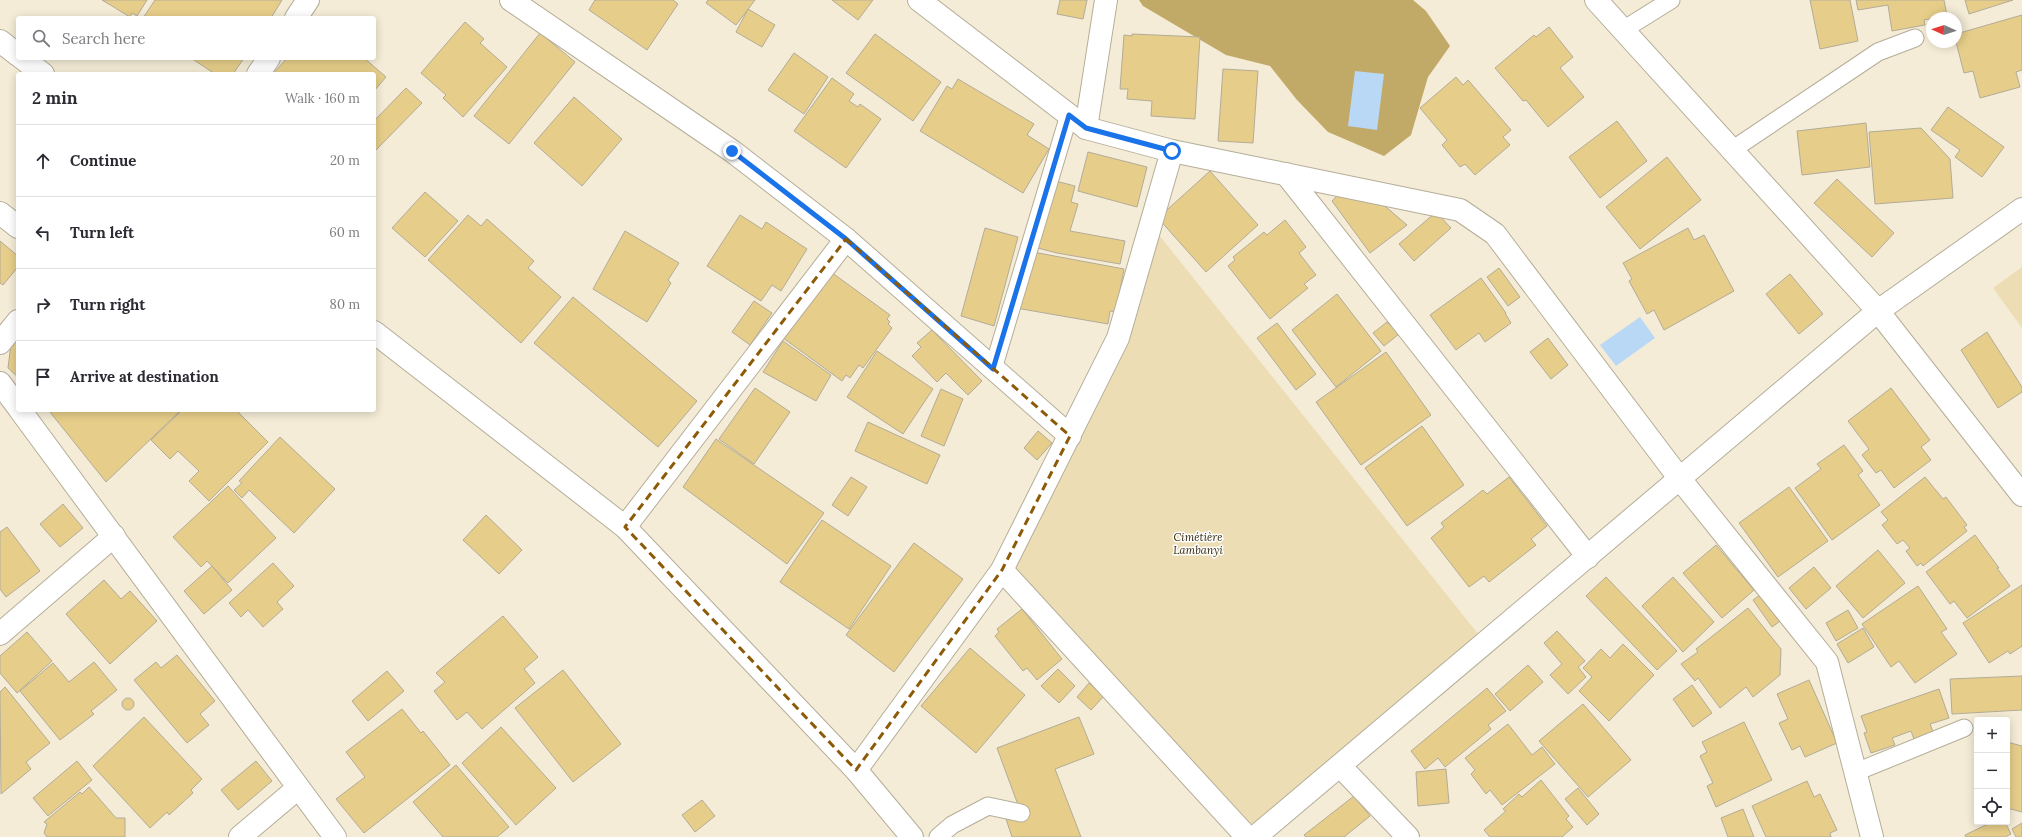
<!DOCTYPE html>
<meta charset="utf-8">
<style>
:root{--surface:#fff;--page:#f2f2f3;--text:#2b2b33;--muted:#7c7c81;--line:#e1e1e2}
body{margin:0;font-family:Lora,serif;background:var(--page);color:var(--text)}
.controls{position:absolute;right:12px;bottom:12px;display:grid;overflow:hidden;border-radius:4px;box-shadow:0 2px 10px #0003}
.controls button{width:36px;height:36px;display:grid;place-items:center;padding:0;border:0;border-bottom:1px solid var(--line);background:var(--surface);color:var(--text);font:20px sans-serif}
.compass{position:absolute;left:1926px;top:12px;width:36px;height:36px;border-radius:50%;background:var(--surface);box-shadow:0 2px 10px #0003;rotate:273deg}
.stop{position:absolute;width:12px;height:12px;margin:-9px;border:3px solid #1a73e8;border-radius:50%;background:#fff}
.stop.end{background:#1a73e8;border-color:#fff;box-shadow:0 1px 4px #0008}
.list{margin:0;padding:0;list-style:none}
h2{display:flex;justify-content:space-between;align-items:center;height:52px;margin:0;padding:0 16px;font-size:17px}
h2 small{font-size:13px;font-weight:400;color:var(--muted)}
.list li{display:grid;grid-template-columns:26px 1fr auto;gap:12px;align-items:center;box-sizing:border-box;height:72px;padding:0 16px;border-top:1px solid var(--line)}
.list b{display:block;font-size:15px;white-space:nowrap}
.list em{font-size:13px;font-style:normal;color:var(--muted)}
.icon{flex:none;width:22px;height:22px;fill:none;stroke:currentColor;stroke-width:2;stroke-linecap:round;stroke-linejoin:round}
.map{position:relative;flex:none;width:2022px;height:837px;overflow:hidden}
.search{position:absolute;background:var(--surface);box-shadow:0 2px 10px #0003;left:16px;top:16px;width:360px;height:44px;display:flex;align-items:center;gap:10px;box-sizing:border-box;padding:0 14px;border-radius:4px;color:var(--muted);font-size:15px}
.panel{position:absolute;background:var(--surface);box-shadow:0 2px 10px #0003;left:16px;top:72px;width:360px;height:340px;border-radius:4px}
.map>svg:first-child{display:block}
.green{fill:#ecddb4}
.forest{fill:#c1a967}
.water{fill:#b9d8f6}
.building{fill:#e6ce8a;stroke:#b3ab97}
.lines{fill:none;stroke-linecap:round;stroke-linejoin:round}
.lane-casing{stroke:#b4ad98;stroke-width:19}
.street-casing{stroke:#b4ad98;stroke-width:24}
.secondary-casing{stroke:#b4ad98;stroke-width:24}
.primary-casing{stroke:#b4ad98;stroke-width:24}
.lane{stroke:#fff;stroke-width:17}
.street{stroke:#fff;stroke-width:22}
.secondary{stroke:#fff;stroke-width:22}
.primary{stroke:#fff;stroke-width:22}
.route{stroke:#1a73e8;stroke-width:5}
.marked{fill:none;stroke:#8d5a08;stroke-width:3;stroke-dasharray:8 5;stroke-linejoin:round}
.labels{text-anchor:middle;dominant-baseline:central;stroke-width:3;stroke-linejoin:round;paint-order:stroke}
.park-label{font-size:11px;font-style:italic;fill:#33290b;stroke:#fff}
</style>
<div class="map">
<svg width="2022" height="837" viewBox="0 0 2022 837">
<rect width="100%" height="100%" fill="#f4ecd6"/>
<g class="green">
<path d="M1155,230l328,410 -229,197 -252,-267z"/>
<path d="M2022,267v61l-29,-40z"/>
</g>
<path class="forest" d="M1139,0h274l13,11 24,35 -22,31 -17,58 -27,21 -56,-24 -31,-32 -27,-34 -44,-11 -83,-49z"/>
<g class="water">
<path d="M1355,71l29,3 -7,56 -29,-4z"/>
<path d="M1640,317l15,21 -39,28 -16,-21z"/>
</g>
<g class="building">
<path d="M102,0h45l-10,16 -5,-3 -2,4z"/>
<path d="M155,0h127l-11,18h-128z"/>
<path d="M595,0h78l5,4 -31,46 -58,-40z"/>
<path d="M708,0h47l-19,25 -30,-22z"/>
<path d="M832,0h41l-15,20z"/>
<path d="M1060,0h27l-4,19 -26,-5z"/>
<path d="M1810,0h40l8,41 -38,8z"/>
<path d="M1856,0h88l3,16 -23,4 1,5 -33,6 -4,-26 -30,5z"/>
<path d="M1965,0h48l-44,14z"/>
<path d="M748,9l27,16 -13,22 -26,-15z"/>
<path d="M2022,15v55l-6,2 4,15 -40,11 -7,-27 -9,2 -8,-31v-8z"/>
<path d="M465,22l19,17 -4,4 27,24 -44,50 -20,-19 3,-3 -25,-22z"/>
<path d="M1549,27l24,30 -13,11 24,29 -36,30 -22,-27 -3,1 -28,-33 39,-33 2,2z"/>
<path d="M540,33l35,29 -66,82 -35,-28z"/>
<path d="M875,34l66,48 -28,39 -67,-48z"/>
<path d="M1132,34l68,3 -5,82 -44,-3 1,-15 -25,-2 1,-10h-8l4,-54 8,1z"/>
<path d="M794,53l34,24 -24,37 -36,-24z"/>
<path d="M191,58h53l-11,16h-18z"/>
<path d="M287,58h77l22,19 -12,14v-17h-101z"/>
<path d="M1223,69l35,2 -5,72 -35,-2z"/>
<path d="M1456,77l7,8 5,-5 43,50 -8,7 7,8 -35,30 -10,-11 -5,3 -18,-22 5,-5 -27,-32z"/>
<path d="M832,78l22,16 -5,7 9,6 2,-3 21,15 -35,49 -52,-37z"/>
<path d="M958,79l76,45 -7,11 22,14 -26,44 -103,-62 27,-45 5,3z"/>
<path d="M406,88l16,15 -48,49v-31z"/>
<path d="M574,97l48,42 -40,47 -48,-43z"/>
<path d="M1948,107l56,40 -22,30 -27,-20 5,-7 -29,-20z"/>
<path d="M1617,121l30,40 -47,37 -31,-41z"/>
<path d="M1866,123l4,44 -68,8 -5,-44z"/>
<path d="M1921,128l29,31 3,39 -78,6 -6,-72z"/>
<path d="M1088,152l59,15 -10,40 -59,-16z"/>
<path d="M1667,157l34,43 -61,49 -34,-42z"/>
<path d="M1210,171l48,54 -52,47 -48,-54z"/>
<path d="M1837,179l57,54 -22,24 -58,-54z"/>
<path d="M1052,180l23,6 -4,16 7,2 -8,27 55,10 -5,23 -63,-11 -23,-6z"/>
<path d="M425,192l33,29 -33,36 -33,-29z"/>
<path d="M1372,195l35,30 -37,28 -38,-52 5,-5z"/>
<path d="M1436,212l15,16 -37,33 -15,-17z"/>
<path d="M468,215l13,11 6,-7 47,42 -6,7 33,29 -40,46 -93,-83z"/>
<path d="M740,215l22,14 4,-7 41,27 -26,42 -9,-6 -11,16 -54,-35z"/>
<path d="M1285,220l21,27 -7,6 17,22 -12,9 4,4 -38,31 -42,-53 7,-6 -2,-3 31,-25 3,3z"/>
<path d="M985,228l33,9 -24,89 -33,-10z"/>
<path d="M1688,228l6,12 10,-5 30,56 -70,39 -10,-20 -7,4 -18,-33 3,-2 -9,-16z"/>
<path d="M625,231l54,32 -11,17 3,3 -24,39 -54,-33z"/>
<path d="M0,241l18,15v11l-15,18 -3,-2z"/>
<path d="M1033,252l91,17 -8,43 -6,-1 -2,13 -92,-16z"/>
<path d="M1499,268l21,29 -12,9 -21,-29z"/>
<path d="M831,272l59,43 -3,4 3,3 -2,2 4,4 -29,40 -4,-3 -9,13 -4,-3 -4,6 -59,-43z"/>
<path d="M1790,274l33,40 -24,20 -33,-40z"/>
<path d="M1481,278l25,35h-1l6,10 -26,19 -6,-9 -23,17 -26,-35z"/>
<path d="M1337,294l44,57 -45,36 -44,-57z"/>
<path d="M573,297l124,104 -39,46 -124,-104z"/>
<path d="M754,301l18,12 -22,32 -18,-13z"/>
<path d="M1387,322l12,12 -15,12 -11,-13z"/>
<path d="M1277,323l39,51 -20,16 -39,-52z"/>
<path d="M932,330l50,51 -14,14 -22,-22 -9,9 -25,-26 9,-9 -4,-4z"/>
<path d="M18,331v46l-10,-9 4,-31z"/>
<path d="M1987,332l35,55v5l-24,16 -37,-58z"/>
<path d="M1548,338l20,27 -17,14 -21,-27z"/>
<path d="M783,341l48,34 -15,26 -53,-29z"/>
<path d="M877,351l56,38 -30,45 -56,-37z"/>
<path d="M1386,352l45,63 -70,50 -45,-63z"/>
<path d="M755,388l35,24 -36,52 -35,-25z"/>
<path d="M1891,388l39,52 -9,7 10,13 -37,28 -13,-18 -5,3 -14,-18 7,-6 -21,-28z"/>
<path d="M941,389l22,10 -19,47 -23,-10z"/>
<path d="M52,410h129l-75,72 -56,-70z"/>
<path d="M182,410h54l32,32 -59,59 -20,-20 10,-10 -21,-20 -8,8 -19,-19z"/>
<path d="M868,422l72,33 -13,29 -72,-33z"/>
<path d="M1422,426l42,59 -57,41 -42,-58z"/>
<path d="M1038,431l14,12 -15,17 -13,-12z"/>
<path d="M280,437l55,52 -41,44 -45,-43 -7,8 -8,-8 8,-7 -3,-2z"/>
<path d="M716,439l108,74 -37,51 -104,-77z"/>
<path d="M1844,445l19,26 -5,4 22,30 -48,35 -37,-52 26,-19 -4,-5z"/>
<path d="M851,477l16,10 -19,29 -16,-11z"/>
<path d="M1509,477l38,49 -16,13 5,6 -47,37 -5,-6 -15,11 -38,-49 13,-11 -3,-4 42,-33 4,4z"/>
<path d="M1925,477l18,22 3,-2 21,28 -3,2 3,4 -44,35 -2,-3 -4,3 -11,-15 4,-3 -7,-8 -6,4 -15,-19 6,-5 -7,-8z"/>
<path d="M228,486l48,52 -48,45 -21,-22 -6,6 -28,-30z"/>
<path d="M1789,487l39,54 -50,36 -39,-54z"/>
<path d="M63,504l20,24 -23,19 -20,-23z"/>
<path d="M486,515l36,35 -23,24 -36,-34z"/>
<path d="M822,520l69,46 -42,63 -69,-47z"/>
<path d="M7,527l33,44 -34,26 -6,-8v-57z"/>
<path d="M1975,535l24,33h-2l13,18 -43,32 -13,-17 -4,3 -24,-32z"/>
<path d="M914,543l49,36 -69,93 -48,-37z"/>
<path d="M1716,545l38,45 -32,28 -39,-45z"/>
<path d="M1878,550l27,33 -42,35 -27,-32z"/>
<path d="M273,563l21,23 -17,16 6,7 -20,18 -15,-17 -7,7 -12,-14z"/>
<path d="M212,566l20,24 -28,24 -20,-23z"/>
<path d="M1814,567l17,21 -25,21 -17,-21z"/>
<path d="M1606,577l71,74 -20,19 -71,-74z"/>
<path d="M1673,577l41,45 -31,30 -41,-46z"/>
<path d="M104,580l17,19 9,-8 27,30 -47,43 -44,-50z"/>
<path d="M2022,585v61l-12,8 -2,-3 -19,12 -26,-40z"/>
<path d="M1918,586l29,43 -6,3 16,22 -42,29 -16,-22 -8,6 -29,-43z"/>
<path d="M1763,593l20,26 -11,8 -19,-27z"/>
<path d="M1748,608l33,41 -1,26 -27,22 -7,-10 -26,21 -22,-30 -3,3 -14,-17 17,-12 -2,-3z"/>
<path d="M1022,609l40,50 -25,21 -10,-12 -4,3 -28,-35 4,-4 -2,-3z"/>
<path d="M1848,610l10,18 -22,13 -10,-18z"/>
<path d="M503,616l35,41 -14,12 11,14 -53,46 -15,-17 -10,8 -23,-29 11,-9 -9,-9z"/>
<path d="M1863,628l11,19 -26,16 -11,-19z"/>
<path d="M1557,631l28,30 -7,6 8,10 -18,17 -18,-19 12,-11 -18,-21z"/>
<path d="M27,632l25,29 -35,32 -17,-20v-17z"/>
<path d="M1623,644l31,31 -45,46 -30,-30 13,-14 -9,-9 18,-19 9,9z"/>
<path d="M970,648l55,47 -49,58 -55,-47z"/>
<path d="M177,655l38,46 -15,13 9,11 -22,18 -53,-63 22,-18 5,6z"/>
<path d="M94,662l23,28 -26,21 3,3 -34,26 -40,-49 33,-28 16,19z"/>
<path d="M1528,665l15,17 -33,29 -15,-17z"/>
<path d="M1058,669l17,17 -16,17 -18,-17z"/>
<path d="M563,670l58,74 -48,38 -58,-74z"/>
<path d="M387,671l17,20 -36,30 -16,-20z"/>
<path d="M2022,676v34l-70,4 -2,-35z"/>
<path d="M1809,680l28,63 -32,14 -5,-11 -8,4 -13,-27 9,-4 -11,-25z"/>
<path d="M1089,683l15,13 -13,14 -14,-13z"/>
<path d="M1692,685l20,28 -19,14 -20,-28z"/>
<path d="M5,687l45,56 -24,19 5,7 -30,25 -1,-102z"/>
<path d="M1487,688l19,23 -18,14 3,4 -46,38 -7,-9 -13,11 -14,-18z"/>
<path d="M1939,689l10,29 -19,6 3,8 -19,7 -3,-8 -19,7 3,7 -24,8 -7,-20 3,-1 -6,-16z"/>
<circle cx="128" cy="704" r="6"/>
<path d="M1583,704l48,56 -43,37 -49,-56z"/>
<path d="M402,709l19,24 2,-2 27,34 -86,68 -28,-34 29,-22 -19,-25z"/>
<path d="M144,717l58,62 -11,11 2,3 -24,22 -2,-3 -17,16 -57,-62z"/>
<path d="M1079,717l15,37 -39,15 26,68h-69l-6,-18 15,-6 -24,-65z"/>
<path d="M1744,722l28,58 -56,27 -9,-21 6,-3 -13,-27 7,-4 -5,-10z"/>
<path d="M1508,724l24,31 10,-8 13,17 -53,41 -12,-15 -4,4 -15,-20 4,-4 -10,-12z"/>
<path d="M501,727l55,61 -40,37 -54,-62z"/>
<path d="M2007,742l15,4v66l-15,-4z"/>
<path d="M77,761l15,19 -44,36 -15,-18z"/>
<path d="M256,761l16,20 -34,29 -17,-20z"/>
<path d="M456,765l53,62 -12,10h-54l-30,-35z"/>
<path d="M1446,769l3,34 -31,3 -2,-34z"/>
<path d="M1541,780l28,36 -3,3 7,8 -11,10h-72l-6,-7 22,-19 -3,-2 16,-15 3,3z"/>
<path d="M1807,781l7,16 6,-3 17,36 -7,3 1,4h-65l-14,-31z"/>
<path d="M89,787l27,31h9v19h-78l-3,-4 3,-9 -3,-2 36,-30 2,2z"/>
<path d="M1578,788l21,26 -12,11 -22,-26z"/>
<path d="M1354,796l16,20 -26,21h-38l-2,-2z"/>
<path d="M702,800l13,16 -20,16 -13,-17z"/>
<path d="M1743,809l11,28h-26l-7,-19z"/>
<path d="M1992,822h13l6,12 -6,3h-39l-1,-2z"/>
<path d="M2022,823v14h-6l-4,-8z"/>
</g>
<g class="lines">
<defs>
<g id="lane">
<path d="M1623,30l48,-30"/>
<path d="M1732,150l146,-98 37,-14"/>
<path d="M993,369l76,-254"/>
<path d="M1856,772l108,-44"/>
<path d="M938,837l14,-12 36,-19 33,7"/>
</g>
<g id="street">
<path d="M511,0l221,151 114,88 224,197"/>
<path d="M919,0l167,128 86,23 288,59 35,24 185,245 147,183 45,175"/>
<path d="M1596,0l282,311 144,184"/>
<path d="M296,18l12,-18"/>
<path d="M258,74l11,-16"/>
<path d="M1086,128l20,-128"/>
<path d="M1286,174l302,383"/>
<path d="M0,213l18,14"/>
<path d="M0,343l18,-22"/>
<path d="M0,383l18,24"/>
<path d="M20,410l315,427"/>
<path d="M625,527l221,-288"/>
<path d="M1002,570l245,267"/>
<path d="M0,634l114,-98"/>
<path d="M1340,766l68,71"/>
<path d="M856,770l146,-200 116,-232 54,-187"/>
<path d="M240,837l58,-49"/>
</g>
<path id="secondary" d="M1255,837l623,-526 144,-102"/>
<g id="primary">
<path d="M0,41l18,14"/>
<path d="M22,58l21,16"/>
<path d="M374,332l251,195 231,243 56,67"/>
</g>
</defs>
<use href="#lane" class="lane-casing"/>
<use href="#street" class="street-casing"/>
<use href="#secondary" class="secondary-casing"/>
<use href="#primary" class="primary-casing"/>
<use href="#lane" class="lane"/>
<use href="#street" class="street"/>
<use href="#secondary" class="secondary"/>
<use href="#primary" class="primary"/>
</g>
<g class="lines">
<path class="route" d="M732,151l114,88 147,130 76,-254 17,13 86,23"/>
</g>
<path class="marked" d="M846,239l224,197 -68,134 -146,200 -231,-243z"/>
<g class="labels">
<g class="park-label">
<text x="1198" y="537">Cimétière<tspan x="1198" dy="13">Lambanyi</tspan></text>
</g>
</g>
</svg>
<div class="controls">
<button>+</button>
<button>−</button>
<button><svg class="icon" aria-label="locate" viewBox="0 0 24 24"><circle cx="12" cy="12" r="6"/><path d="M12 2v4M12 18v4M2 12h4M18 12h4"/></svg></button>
</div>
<svg class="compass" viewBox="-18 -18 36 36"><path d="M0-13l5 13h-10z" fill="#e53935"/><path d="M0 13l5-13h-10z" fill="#7c7c81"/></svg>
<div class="stop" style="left:1172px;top:151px"></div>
<div class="stop end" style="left:732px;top:151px"></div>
<div class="search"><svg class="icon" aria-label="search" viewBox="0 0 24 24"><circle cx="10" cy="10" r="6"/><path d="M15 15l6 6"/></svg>Search here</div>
<section class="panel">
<h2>2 min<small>Walk · 160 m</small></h2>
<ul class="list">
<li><svg class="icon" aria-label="ahead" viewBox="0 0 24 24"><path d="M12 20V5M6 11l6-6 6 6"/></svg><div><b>Continue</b></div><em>20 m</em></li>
<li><svg class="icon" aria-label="left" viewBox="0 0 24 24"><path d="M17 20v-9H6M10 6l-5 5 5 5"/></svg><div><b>Turn left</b></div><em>60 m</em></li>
<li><svg class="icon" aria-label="right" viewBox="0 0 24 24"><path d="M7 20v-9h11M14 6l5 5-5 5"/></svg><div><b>Turn right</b></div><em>80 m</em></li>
<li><svg class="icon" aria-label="arrive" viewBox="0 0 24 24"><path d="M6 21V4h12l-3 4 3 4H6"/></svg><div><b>Arrive at destination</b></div></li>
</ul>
</section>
</div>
